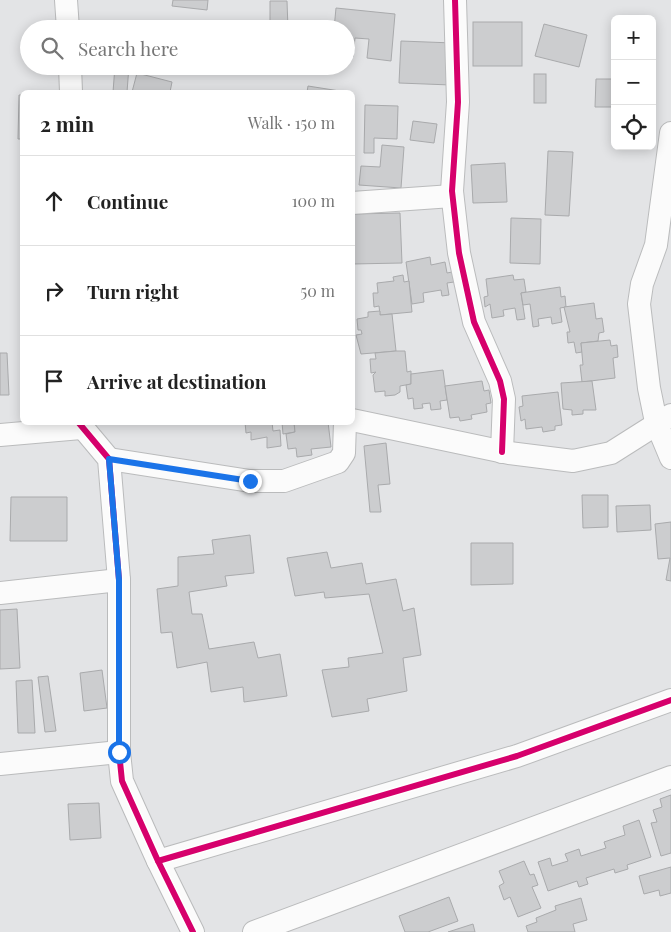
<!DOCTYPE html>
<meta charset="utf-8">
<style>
:root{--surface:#fff;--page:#f2f2f2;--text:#222;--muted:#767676;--line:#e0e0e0}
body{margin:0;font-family:"Playfair Display",serif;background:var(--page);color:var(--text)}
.controls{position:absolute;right:15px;top:15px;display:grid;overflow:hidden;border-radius:8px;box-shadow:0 2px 12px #0003}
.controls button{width:45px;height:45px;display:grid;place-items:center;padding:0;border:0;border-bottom:1px solid var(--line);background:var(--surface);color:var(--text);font:25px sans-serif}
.stop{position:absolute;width:15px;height:15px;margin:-11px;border:4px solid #1a73e8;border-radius:50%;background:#fff}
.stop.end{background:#1a73e8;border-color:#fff;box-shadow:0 1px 5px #0008}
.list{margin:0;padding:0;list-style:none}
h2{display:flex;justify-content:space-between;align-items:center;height:65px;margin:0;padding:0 20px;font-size:21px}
h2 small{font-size:16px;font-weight:400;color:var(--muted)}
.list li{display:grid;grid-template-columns:32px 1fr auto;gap:15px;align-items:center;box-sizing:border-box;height:90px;padding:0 20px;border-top:1px solid var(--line)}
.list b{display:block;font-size:19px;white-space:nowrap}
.list em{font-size:16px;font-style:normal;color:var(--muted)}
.icon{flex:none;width:28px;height:28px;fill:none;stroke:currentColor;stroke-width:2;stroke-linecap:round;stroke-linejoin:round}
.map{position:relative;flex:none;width:671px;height:932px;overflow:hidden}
.search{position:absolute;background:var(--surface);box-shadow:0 2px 12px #0003;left:20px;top:20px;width:335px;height:55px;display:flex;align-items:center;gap:12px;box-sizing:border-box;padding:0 18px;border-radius:28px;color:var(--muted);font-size:19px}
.panel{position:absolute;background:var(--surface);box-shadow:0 2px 12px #0003;left:20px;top:90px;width:335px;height:335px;border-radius:8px}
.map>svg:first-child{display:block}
.building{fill:#cccdcf;stroke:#a9aaac}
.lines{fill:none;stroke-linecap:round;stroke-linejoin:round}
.street-casing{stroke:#babbbc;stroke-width:24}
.street{stroke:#fbfbfb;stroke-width:22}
.cycleway-casing{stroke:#fff;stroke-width:9}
.cycleway{stroke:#d6006c;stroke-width:6}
.route{stroke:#1a73e8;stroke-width:6}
</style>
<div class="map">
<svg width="671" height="932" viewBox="0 0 671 932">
<rect width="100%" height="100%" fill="#e3e4e6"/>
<g class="building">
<path d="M173,0h35l-1,10 -35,-4z"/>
<path d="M270,1h17l1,28h-18z"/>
<path d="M336,8l59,6 -4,47 -24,-3 2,-19 -14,-1 -2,19 -7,-1v-27h-12z"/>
<rect x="473" y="22" width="49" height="44"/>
<path d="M544,24l43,11 -8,32 -44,-11z"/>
<path d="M401,41l52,2 -2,42 -52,-2z"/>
<path d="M115,66h14l-2,26h-14z"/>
<path d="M137,73l35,9 -2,10h-38z"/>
<rect x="534" y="74" width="12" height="29"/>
<path d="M596,79h19v28h-20z"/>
<path d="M308,86l38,6h-39z"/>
<path d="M19,95h3v44h-4z"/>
<path d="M365,105l33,1 -1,33 -23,-1v15h-10z"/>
<path d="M413,121l24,3 -3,19 -24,-3z"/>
<path d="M382,145l22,2 -3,41 -42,-3 2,-19 19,1z"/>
<path d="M548,151l25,1 -4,64 -24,-1z"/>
<path d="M505,163l2,39 -34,1 -2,-38z"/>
<path d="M400,213l2,50 -50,1v-50z"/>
<path d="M511,218l30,1 -1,45 -30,-1z"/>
<path d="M430,257l1,8 14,-3 2,11 5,-1 2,10 -7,1 2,12 -7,1 -1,-6 -18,3 1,9 -12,2 -6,-42z"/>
<path d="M403,275l1,7 5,-1 3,31 -32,3 -1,-9 -5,1 -1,-14h5l-1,-10 17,-2 -1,-4z"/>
<path d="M513,275l1,5 10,-1 2,13 -5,1 4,26 -8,1 -2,-12 -12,2 1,6 -12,2 -2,-14 -5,3 -1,-10 4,-1 -2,-17z"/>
<path d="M560,287l1,10 4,-1 1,11 -6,1 2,14 -10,2 -1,-7 -13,2 1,7 -6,1 -3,-23 -7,1 -2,-12z"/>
<path d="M594,303l2,16 6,-1 2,14 -5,1 -1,8 -17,2 1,9 -6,1 -2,-11 -6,1 -1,-11h3l-6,-25z"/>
<path d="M380,311v4l12,-1 4,37 -35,3 -5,-19 6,-1 -1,-4h-3l-1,-11 11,-2v-5z"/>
<path d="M610,340l1,6 6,-1 1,12 -5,1 2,20 -33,4 -2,-17h3l-2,-22z"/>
<path d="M396,351h9l2,21 4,-1v13l-11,2v6l-5,3 -10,1v-5l-10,1 -2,-17 3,-3 -5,1 -1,-14h6l-1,-6z"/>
<path d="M0,353h7l2,42h-9z"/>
<path d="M443,370l4,30 -7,1 1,8 -10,1 -1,-7 -8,1 1,4 -9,1 -1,-11 -5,1 -2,-14 5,-1v-10z"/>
<path d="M482,381l2,10 5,-1 2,13 -5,1 1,8 -16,3 1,4 -12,2 -1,-4 -9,1 -5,-32z"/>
<path d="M592,381l4,29h-13v4l-11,1v-5l-9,-1 -2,-26z"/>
<path d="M558,392l4,33 -7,1v4l-12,2 -1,-5 -16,2 -1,-10 -4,2 -2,-14 4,-1 -1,-10z"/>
<path d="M245,422h27l1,9 7,-1 1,16 -14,2v-11l-16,3v-8l-5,1z"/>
<path d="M282,422h12l1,10 -12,2z"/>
<path d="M294,422h34l3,25 -20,2 1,6 -15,2 -1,-9 -8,1 -2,-15 9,-2z"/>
<path d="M386,443l4,41 -12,1 3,27h-11l-6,-66z"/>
<path d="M582,495h26v32l-25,1z"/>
<path d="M11,497h56v44h-57z"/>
<path d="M650,505l1,25 -34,2 -1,-26z"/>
<path d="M671,522v59l-5,-1 4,-22 -12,1 -3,-35z"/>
<path d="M250,535l4,38 -29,3 2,10 -38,6 3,22h10l7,35 45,-7 4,16 22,-4 7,42 -43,6 -1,-15 -32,5 -4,-30 -30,6 -5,-36 -11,1 -4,-44 21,-3v-29l36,-3 -2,-14z"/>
<path d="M471,543h42v41l-42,1z"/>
<path d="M327,552l4,16 31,-5 4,21 30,-5 7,32 11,-3 7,47 -18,3 4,33 -40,8 2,12 -37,6 -10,-47 27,-3 -1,-9 35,-5 -14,-59 -44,4 -1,-6 -29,4 -8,-38z"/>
<path d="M17,609l3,59 -20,1v-59z"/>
<path d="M102,670l5,38 -23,3 -4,-38z"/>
<path d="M48,676l8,55 -11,1 -7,-55z"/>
<path d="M32,680l3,53h-17l-2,-52z"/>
<path d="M671,795v58l-10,3 -10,-33 6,-1 -4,-12 9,-3 -2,-8z"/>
<path d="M99,803l2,35 -31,2 -2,-36z"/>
<path d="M639,820l12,37 -24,8 1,4 -13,4 -1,-4 -28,9 2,6 -9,3 -2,-6 -29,10 -10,-29 12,-4 2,8 16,-5 -3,-7 14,-5 2,7 25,-8 -2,-6 21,-7 -2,-9z"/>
<path d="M524,861l6,14 4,-1 4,11 -6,2 9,21 -23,9 -8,-20 -6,3 -5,-14 5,-3 -5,-12z"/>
<path d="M671,867v26l-11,3 -1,-6 -15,4 -5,-18z"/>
<path d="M449,897l9,24 -30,11h-23l-6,-16z"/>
<path d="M581,898l6,22 -14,4 2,8h-47l-2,-6 11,-4 -1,-4 20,-8 -1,-4z"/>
<path d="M473,924l2,8h-27z"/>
</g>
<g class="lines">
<defs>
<g id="street">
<path d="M66,0l2,29"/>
<path d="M455,0l3,102 -6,89 7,62 15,69 26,59 4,18 -2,53"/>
<path d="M70,66l1,26"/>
<path d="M671,133l-15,112 -14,39 -3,20 10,84 7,34 15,36"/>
<path d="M352,203l100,-7"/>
<path d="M352,420l157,33 64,8 38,-8 60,-38"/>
<path d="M78,422l31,37 10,121v172l3,29 36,80 35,71"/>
<path d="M0,435l81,-7"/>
<path d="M109,459l141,22h34l54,-19 6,-9 1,-31"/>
<path d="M0,593l119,-13"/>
<path d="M0,764l119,-12"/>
<path d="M158,861l359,-105 154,-56"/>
<path d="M254,932l417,-155"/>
</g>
</defs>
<use href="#street" class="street-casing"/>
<use href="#street" class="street"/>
<defs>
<g id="cycleway">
<path d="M455,0l3,102 -6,89 7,62 15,69 26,59 4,18 -2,53"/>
<path d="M78,422l31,37 10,121v172l3,29 36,80 35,71"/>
<path d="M158,861l359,-105 154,-56"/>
</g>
</defs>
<use href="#cycleway" class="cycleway-casing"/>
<use href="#cycleway" class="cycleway"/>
</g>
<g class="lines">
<path class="route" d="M119,752v-172l-10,-121 141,22"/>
</g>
</svg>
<div class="controls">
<button>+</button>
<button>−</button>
<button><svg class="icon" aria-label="locate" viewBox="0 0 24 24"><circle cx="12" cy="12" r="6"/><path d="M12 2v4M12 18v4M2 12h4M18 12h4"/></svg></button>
</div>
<div class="stop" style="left:119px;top:752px"></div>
<div class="stop end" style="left:250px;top:481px"></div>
<div class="search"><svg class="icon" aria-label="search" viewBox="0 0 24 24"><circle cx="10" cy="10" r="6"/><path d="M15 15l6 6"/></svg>Search here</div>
<section class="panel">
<h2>2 min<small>Walk · 150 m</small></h2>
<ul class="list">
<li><svg class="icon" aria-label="ahead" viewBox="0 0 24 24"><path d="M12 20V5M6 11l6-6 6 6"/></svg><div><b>Continue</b></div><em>100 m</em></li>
<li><svg class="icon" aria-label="right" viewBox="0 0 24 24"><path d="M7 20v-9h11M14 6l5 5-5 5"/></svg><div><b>Turn right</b></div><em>50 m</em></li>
<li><svg class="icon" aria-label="arrive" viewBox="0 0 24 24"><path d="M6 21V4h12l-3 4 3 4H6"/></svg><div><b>Arrive at destination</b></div></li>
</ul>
</section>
</div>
